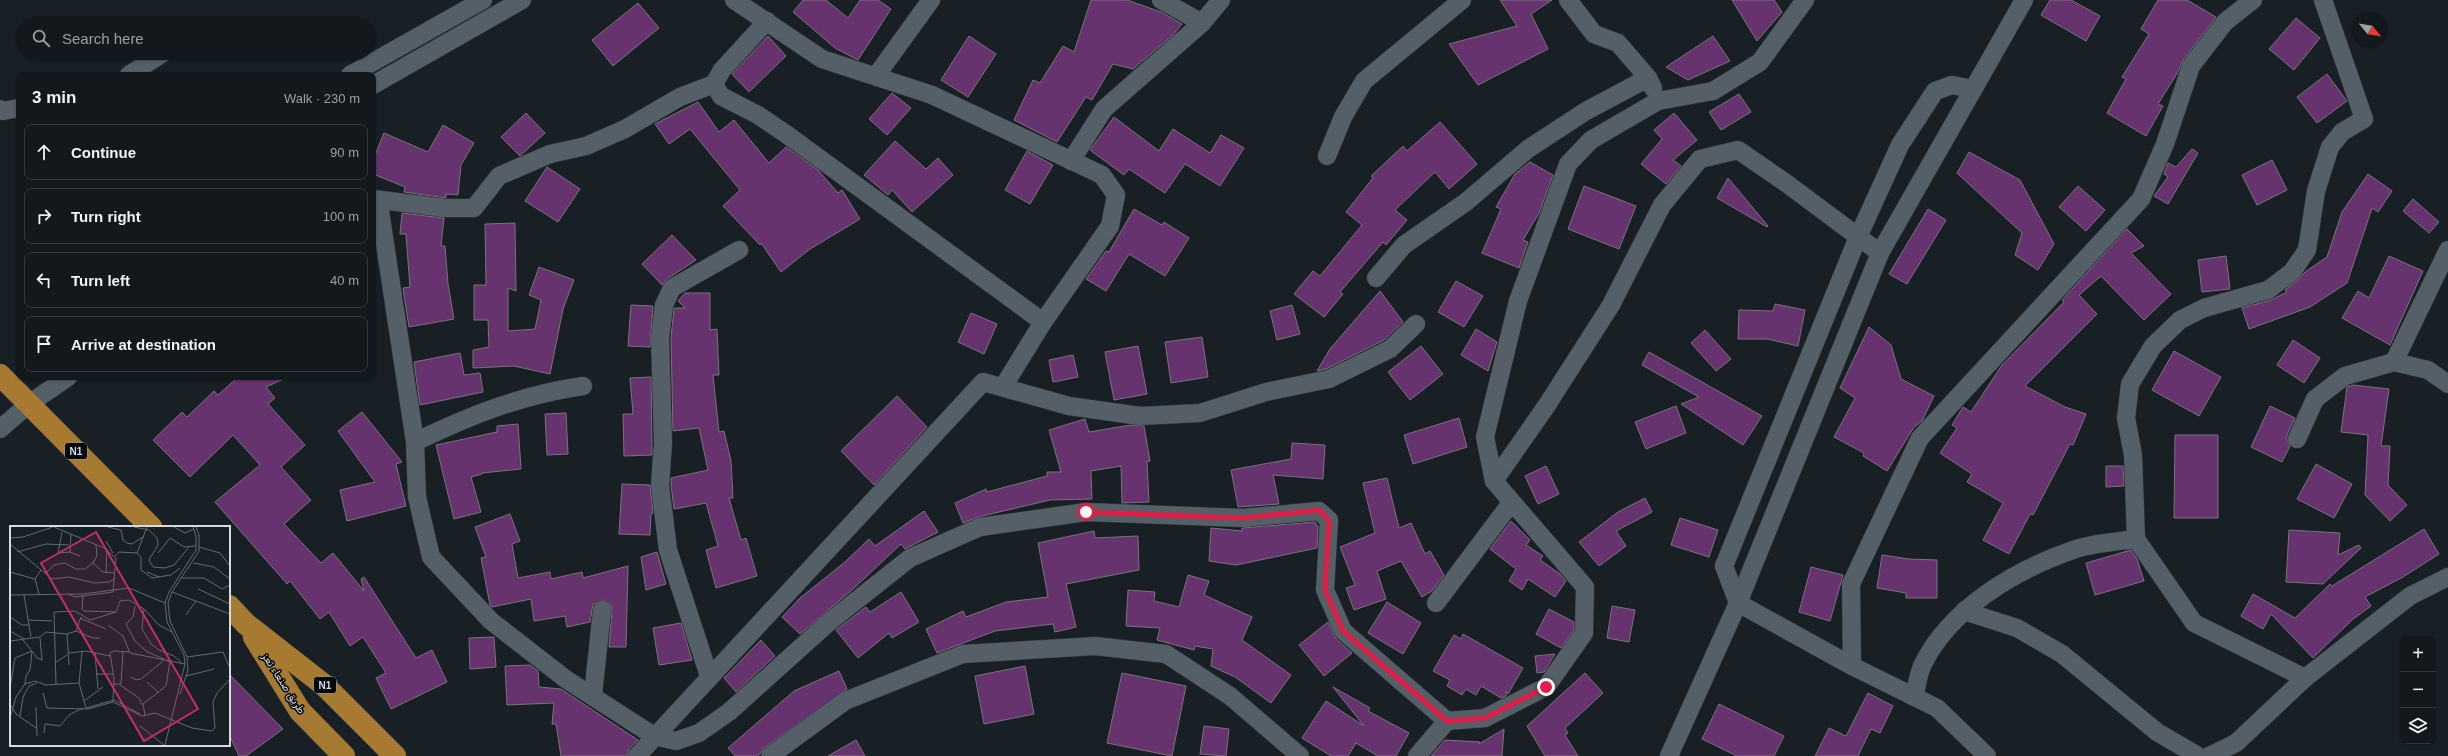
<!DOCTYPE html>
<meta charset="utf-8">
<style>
:root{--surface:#12181c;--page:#1b2125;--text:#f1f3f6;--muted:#9ca0a3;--line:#31373b}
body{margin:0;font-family:Arial,Vazirmatn,sans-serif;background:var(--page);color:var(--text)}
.controls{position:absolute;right:12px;bottom:12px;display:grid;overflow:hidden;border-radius:8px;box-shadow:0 1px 3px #0004}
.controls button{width:36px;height:36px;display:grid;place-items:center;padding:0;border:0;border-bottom:1px solid var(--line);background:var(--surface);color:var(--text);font:20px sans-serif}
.compass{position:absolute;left:2352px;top:12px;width:36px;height:36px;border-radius:50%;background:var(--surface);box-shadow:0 1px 3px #0004;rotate:120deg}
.stop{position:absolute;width:12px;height:12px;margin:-9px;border:3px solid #e11d48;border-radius:50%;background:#fff}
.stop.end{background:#e11d48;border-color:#fff;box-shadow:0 1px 4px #0008}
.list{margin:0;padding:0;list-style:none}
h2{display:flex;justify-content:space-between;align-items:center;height:52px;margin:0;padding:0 16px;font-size:17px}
h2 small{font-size:13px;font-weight:400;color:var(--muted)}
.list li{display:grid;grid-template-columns:26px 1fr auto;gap:12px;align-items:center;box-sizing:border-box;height:56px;margin:0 8px 8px;padding:0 8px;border:1px solid var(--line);border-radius:8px}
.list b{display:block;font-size:15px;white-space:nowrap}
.list em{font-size:13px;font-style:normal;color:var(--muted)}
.icon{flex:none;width:22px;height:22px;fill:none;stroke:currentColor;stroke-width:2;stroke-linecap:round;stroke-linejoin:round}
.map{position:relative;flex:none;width:2448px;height:756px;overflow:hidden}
.search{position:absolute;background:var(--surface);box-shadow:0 1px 3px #0004;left:16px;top:16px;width:360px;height:44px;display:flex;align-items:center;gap:10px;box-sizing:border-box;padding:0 14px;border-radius:22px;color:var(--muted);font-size:15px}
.panel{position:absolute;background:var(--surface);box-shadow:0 1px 3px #0004;left:16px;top:72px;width:360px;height:308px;border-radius:8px}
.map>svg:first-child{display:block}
.building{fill:#66336e;stroke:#7a727b}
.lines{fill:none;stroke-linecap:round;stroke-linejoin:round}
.minor-casing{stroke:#363b41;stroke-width:19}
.highway-casing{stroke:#363b41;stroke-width:23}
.minor{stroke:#555f67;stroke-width:18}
.highway{stroke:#a67a30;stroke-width:22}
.route{stroke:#e11d48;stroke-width:5}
.labels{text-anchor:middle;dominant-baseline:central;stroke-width:3;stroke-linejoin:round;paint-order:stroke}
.shield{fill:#06090c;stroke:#979ca0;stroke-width:1}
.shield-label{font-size:10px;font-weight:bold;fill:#d5dbdf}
.street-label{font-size:11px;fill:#d5dbdf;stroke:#06090c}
.inset-road{fill:none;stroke:#646b70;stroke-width:1}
.view{fill:#c42c68;fill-opacity:0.15;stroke:#c42c68;stroke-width:2}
.inset-edge{fill:none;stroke:#d5dbdf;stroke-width:2}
</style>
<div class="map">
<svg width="2448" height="756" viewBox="0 0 2448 756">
<rect width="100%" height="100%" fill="#182026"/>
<g class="building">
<path d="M803,0h23l22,18 12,-18h18l13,9 -33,51 -23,-12 -42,-36z"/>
<path d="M1091,0h36l34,12 21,12 -9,11 -40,34 -20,-5 -21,36 -6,-3 -29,45 -43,-22 19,-40 7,3 23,-37 11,6z"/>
<path d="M1500,0h52l-21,14 17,35 -70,36 -29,-41 68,-18z"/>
<path d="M1732,0h42l8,12 -25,29z"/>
<path d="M2050,0h21l29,16 -14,25 -45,-26z"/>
<path d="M2158,0h29l29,17 -33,43 -5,12 -20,32 5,2 -17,30 -39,-23 19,-34 -4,-2 27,-43 -8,-5z"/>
<path d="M638,3l21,25 -46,38 -21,-26z"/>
<path d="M2296,18l24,20 -26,32 -25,-21z"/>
<path d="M768,36l18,20 -37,36 -17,-18z"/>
<path d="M969,36l27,18 -28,43 -27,-17z"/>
<path d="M1713,36l17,25 -42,19 -22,-13z"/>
<path d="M2327,74l20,27 -30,22 -20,-26z"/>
<path d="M892,93l19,15 -24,27 -18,-16z"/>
<path d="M1739,94l12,18 -30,18 -12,-18z"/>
<path d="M698,102l21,30 15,-12 35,43 17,-16 32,23 20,23 4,-3 18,29 -50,30 -29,23 -20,-29 -1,2 -37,-39 17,-16 -50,-61 -21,15 -14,-20z"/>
<path d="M526,113l19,20 -25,23 -19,-19z"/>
<path d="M1674,113l23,27 -24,20 8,6 -15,18 -25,-20 21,-25 -8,-9z"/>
<path d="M1114,117l45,34 14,-22 37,24 11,-18 23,13 -24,38 -35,-22 -20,29 -36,-24 -5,6 -34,-25z"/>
<path d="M1440,122l37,42 -28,25 -14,-17 -40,38 12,10 -21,25 -3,-3 -43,50 3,2 -19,23 -30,-23 19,-23 7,5 42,-51 -16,-13 27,-34 -2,-2 32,-30 4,5z"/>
<path d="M443,125l31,18 -13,22 -3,30 -12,-1v4l-42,-6 1,-5 -32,-13v-14l11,-27 44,19z"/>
<path d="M895,141l31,28 12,-11 15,17 -41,37 -20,-22 -4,5 -24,-20z"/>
<path d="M2192,149l6,4 -30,51 -14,-8 14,-19 -4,-3 4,-11 8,4z"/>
<path d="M1027,151l26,14 -23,39 -25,-14z"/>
<path d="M1969,152l51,28 34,64 -16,26 -23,-15 7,-22 -65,-60z"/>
<path d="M2272,160l15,30 -30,15 -15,-30z"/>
<path d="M1530,162l23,13 -14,38 -16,27 5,2 -9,26 -37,-15 19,-44 -5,-2 19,-33z"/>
<path d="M547,167l33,22 -22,33 -33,-21z"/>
<path d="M2368,174l24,17 -14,21 -6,-4 -25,75 -37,24 -61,22 -7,-21 29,-8 16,-8 -2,-2 13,-10 7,-8 22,-15 15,-45z"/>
<path d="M1728,178l40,48 -1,1 -50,-29z"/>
<path d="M1584,186l52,20 -17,43 -51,-20z"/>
<path d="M2078,186l27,24 -19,21 -27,-24z"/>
<path d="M2413,199l26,23 -10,11 -26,-22z"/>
<path d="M1134,209l28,16 2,-3 25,16 -24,38 -36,-22 -23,37 -20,-12 20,-28 3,1z"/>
<path d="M1928,209l18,11 -39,64 -18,-10z"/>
<path d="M402,213l42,5 -3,28h4l3,38 6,35 -45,8 -6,-39 7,-1 -4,-53h-6z"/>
<path d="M515,223l1,68 -8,-3v43l27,-2 6,-29 -12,-5 10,-28 35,13 -11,29 -13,65 -36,-8 -41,2v-18l16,-3 -1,-27h-14v-35h12l-1,-61z"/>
<path d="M2127,229l17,17 -13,7 40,41 -27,26 -43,-44 -22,19 18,19 -72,72 40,21 21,7 -13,31 -3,-1 -37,71 -3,-1 -21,40 -26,-14 20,-37 -36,-21 5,-8 -32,-21 17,-25 -5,-3 11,-18 8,5 31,-47 62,-63 -2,-2z"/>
<path d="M672,235l24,25 -29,19 -5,6 -20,-21z"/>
<path d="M2226,256l4,33 -28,3 -4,-32z"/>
<path d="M2389,256l34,15 -33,74 -48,-27 16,-27 11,7z"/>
<path d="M1456,281l27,15 -19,31 -26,-15z"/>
<path d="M1380,291l23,31 -19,18 -58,29 -9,2 13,-22z"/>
<path d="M685,293h25v37l7,-1 2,46h-6l6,57 5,-1 7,30 2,37h-4l12,42 5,-2 11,38 -41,12 -10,-38 12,-4 -12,-43 -32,6 -3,-24v-7l37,-8 -9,-42 -26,3 -2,-93 3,-30h11l-7,-7z"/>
<path d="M1775,304l30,6 -7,36 -31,-7h-29l1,-29 34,1z"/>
<path d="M631,305l22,1 -3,41 -22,-1z"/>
<path d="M1292,305l8,29 -23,6 -7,-29z"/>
<path d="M971,313l26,11 -13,30 -26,-12z"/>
<path d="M1869,327l22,18 10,34 33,17 -12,25 -8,6 -27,44 -24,-15 1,-3 -30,-16 21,-39 -15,-10z"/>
<path d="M1476,329l21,13 -9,29 -27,-16z"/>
<path d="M1705,330l26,29 -15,12 -25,-28z"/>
<path d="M1202,337l6,40 -37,6 -6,-41z"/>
<path d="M2293,340l27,18 -16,25 -27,-18z"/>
<path d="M1138,346l9,48 -33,6 -9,-48z"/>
<path d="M1421,346l22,28 -33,26 -22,-28z"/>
<path d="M2174,351l47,26 -22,39 -47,-26z"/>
<path d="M1649,352l113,64 -19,29 -62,-41 18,-7 -57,-32z"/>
<path d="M460,353l4,22 16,-2 3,19 -63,13 -6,-43z"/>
<path d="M1073,355l5,22 -25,5 -4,-22z"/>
<path d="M238,377h50l-22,10 9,11 -7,6 37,41 -24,22 30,33 -27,24 37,39 12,-10 31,38 -3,-12 3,-2 52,81 16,-8 15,32 -56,27 -15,-31 10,-5 -23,-36 -13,9 -21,-34 -9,7 -30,-38 -3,3 -72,-82 45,-37 -27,-30 -43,42 -37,-37 29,-28 5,5 27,-26 4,4z"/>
<path d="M651,377l1,78 -28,1 -1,-42h10l-3,-36z"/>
<path d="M2353,385l36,4 -8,57h9l-2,39 19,20 -17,16 -25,-26 3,-60 -27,-3 6,-45z"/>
<path d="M897,396l30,31 -53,58 -33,-34z"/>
<path d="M1676,406l10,27 -40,16 -11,-27z"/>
<path d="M2270,406l25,12 -8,17v5l3,6 -8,16 -31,-15z"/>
<path d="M362,412l40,50 -6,2 10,42 -59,15 -7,-31 35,-8 -37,-51z"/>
<path d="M566,413l2,41 -21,1 -2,-41z"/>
<path d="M1459,418l8,29 -54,17 -9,-29z"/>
<path d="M1085,419l4,13 42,-7 13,1 6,35 -3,1 2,40 -27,1 -1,-37 -30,5 1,28 -42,1 -72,17 -15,6 -8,-20 31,-14 1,3 60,-16v-4h14l-12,-42z"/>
<path d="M518,424l3,45 -39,4v1l-11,3 10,35 -27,7 -18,-74 61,-13v-6z"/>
<path d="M2175,435h43v83h-44z"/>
<path d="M1292,443l33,2 -2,34 -50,-4 6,29 -41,3 -7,-37 60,-11z"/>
<path d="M2316,464l36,20 -18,34 -37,-19z"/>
<path d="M1546,466l13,28 -21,10 -13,-28z"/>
<path d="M2106,466h17l1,20 -18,1z"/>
<path d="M1387,478l12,50 12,-5 14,31 5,-3 14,24 -12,16 -10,6 -21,-36 -24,10 9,28 -32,11 -8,-22 9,-3 -15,-38 35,-14 -12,-50z"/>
<path d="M622,484l28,1 3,28 -2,1 -1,21 -31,-1z"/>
<path d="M1645,498l7,14 -36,19 10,15 -27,20 -20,-24 39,-30z"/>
<path d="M924,511l14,21 -33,17 -4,-5 -49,46 -52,44 -18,-17 18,-19 45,-36 24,-23 6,7z"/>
<path d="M510,514l10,27 -8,3 6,34 32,-6 1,7 31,-7 1,6 45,-12 -2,81h-17l3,-36 -1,-6 -8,-5 -10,4 -3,18 -23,5 -2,-11 -31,5 -3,-22 -39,8 -2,-2 -9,-47 5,-1 -11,-30z"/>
<path d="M1680,518l38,12 -9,27 -38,-12z"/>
<path d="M1511,521l19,19 -4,5 17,11 -3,4 20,14 6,7 -11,16 -27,-18 -6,11 -13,-9 7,-12 -26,-20z"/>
<path d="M1315,522l3,5 -1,21 -81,17 -27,-4 2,-33 31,3v-3z"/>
<path d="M2424,529l15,25 -36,23 -38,20 6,9 -19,14 -39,38 -42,-44 -8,15 -22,-13 12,-22 42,24 35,-34 2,2z"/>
<path d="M2289,530l51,3 -2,22 21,-10 2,3 -38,36 -37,-2z"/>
<path d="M1094,531l1,7 43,-2 1,34 -73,14 10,43 -21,5 -2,-8 -58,7 -58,22 -11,-24 37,-18 3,6 40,-15 42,-5 -10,-54z"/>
<path d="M2131,550l6,9 7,22 -49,14 -9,-32z"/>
<path d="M657,552l9,32 -20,6 -5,-33z"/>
<path d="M1882,555l27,4 28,1v38h-31v-5l-29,-5z"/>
<path d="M1811,567l32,8 -13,46 -31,-9z"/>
<path d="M1188,575l21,6 -5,14 48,22 -10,23 49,35 -20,28 -36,-26 -24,-11 2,-17 -18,-3 -1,4 -37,-10 3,-12 -34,-2 2,-36 27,2 -1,9 25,6z"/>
<path d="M901,592l18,30 -27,16 -3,-5 -31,25 -22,-28 30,-23 4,5z"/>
<path d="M1387,602l34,21 -18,31 -35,-21z"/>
<path d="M1612,606l23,4 -6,32 -22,-4z"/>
<path d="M1549,609l25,13v8l-13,18 -25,-14z"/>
<path d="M1328,622l8,17 16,14 -28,23 -25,-31z"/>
<path d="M681,623l11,37 -33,5 -6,-37z"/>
<path d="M1463,634l60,34 -15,26 -2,-3v5l-5,2 -20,-12 -5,9 -10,-6 -4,6 -15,-9 3,-6 -17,-9 21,-36 7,4z"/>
<path d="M494,637l2,30 -26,2 -1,-31z"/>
<path d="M761,640l14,16 -39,36 -12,-14z"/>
<path d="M1555,654l-11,18 -7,1 -2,-17z"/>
<path d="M530,665l8,6 1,16 22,2 77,51 -9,9 -2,7h-66l-5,-32h-4l2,-21 -47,2 -2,-39z"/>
<path d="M1025,666l9,48 -50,10 -9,-48z"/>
<path d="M839,671l8,18 -83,59 -6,8h-23l-7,-8 66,-57z"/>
<path d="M1122,673l64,13 -14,70 -65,-13z"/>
<path d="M1585,673l18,20 -38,35 3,5 -3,2 13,21h-33l-18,-30z"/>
<path d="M229,674l54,55 -37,27h-7l-10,-22z"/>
<path d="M1333,687l37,21 -2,3 41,22 -13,23h-18l-22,-13 -8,13h-17l-29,-18 24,-37 38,25z"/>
<path d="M1868,693l25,13 -13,27 -9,-4 -13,27h-43l14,-28 17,8z"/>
<path d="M1719,704l65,32 -10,20h-37l-35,-17z"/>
<path d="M1204,726l25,3 -3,27 -26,-2z"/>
<path d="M1504,729l-2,27h-71l14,-16 35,2 -1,2z"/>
<path d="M856,740l9,16h-37z"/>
</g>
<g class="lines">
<defs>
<g id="minor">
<path d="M734,0l88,59 110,36 170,80 14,20 -6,31 -67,96 -40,65"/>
<path d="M1161,0l41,23"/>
<path d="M1568,0l26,34 24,9 30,35 5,10"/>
<path d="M767,21l-45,49 -8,14 7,12 37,19 28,19 257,188"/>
<path d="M129,75l34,-22"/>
<path d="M350,75l133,-75"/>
<path d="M876,76l55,-76"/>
<path d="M373,85l149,-85"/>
<path d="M1973,89l-21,-4 -17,6 -35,54 -42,92 -134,329 14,37 114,63 85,42 50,48"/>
<path d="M0,109l3,2 16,-3"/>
<path d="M1327,156l16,-39 21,-36 98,-81"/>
<path d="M1071,161l33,-52 98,-86 19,-23"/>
<path d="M373,199l72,9h29l25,-32 51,-22 36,-8 39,-17 55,-32 34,-13"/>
<path d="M373,200l7,11 35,231 2,55 14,60 60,64 76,59 87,56 22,5 23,-8 30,-21 99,-89 82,-65 70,-31 106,-15 157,6 76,-7 10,9 -4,70 18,41 104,90"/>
<path d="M1376,278l28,-33 62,-43 62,-53 58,-38 62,-33"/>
<path d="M2394,362l54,-112"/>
<path d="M0,429l29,-25 39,-27"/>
<path d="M2297,439l18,-40 30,-23 49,-14 34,8 20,14"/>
<path d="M415,442c56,-27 106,-47 168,-56"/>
<path d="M1494,481l-9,-44 33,-136 50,-137 23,-24 67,-39 55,-10 47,-29 45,-62"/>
<path d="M1436,603l75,-100"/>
<path d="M1964,611l53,17 45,26 95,78 41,24"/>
<path d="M1852,666l-1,-82 69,-146 221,-239 24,-55 26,-78 34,-44 28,-22"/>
<path d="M709,676l-41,-126 -8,-65 3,-42 -3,-105 4,-33 8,-17 67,-38"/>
<path d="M2305,678l-111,-55 -58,-84 -3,-84 -7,-37 4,-34 23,-38 27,-26 24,-12 64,-18 24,-18 15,-22 9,-59 14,-44 12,-15 22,-13 -41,-119"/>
<path d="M593,695l9,-85"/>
<path d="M1914,697c3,-11 4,-23 9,-33 28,-56 92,-94 150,-114 19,-7 43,-8 63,-11"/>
<path d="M637,756l346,-374 86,24 71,10 60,-3 66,-21 63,-13 61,-30 26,-25"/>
<path d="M770,756l75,-55 118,-47 132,-8 71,8 64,42 70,60"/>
<path d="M1417,756l30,-35 38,-3 61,-31 38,-54 1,-46 -91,-106 53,-76 64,-100 51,-100 38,-46 38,-9 48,33 94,70"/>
<path d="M1669,756l69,-153 142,-350 144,-253"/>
<path d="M2209,756l27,-13 69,-65 105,-82 38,-19"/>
</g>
<g id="highway">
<path d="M0,375l151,152"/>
<path d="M229,606l17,18 78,61 71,71"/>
<path d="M254,637l46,74 44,45"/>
</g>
</defs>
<use href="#minor" class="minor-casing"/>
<use href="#highway" class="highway-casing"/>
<use href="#minor" class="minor"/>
<use href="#highway" class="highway"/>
</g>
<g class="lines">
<path class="route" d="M1086,512l157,6 76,-8 10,10 -4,70 18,41 104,90 38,-3 61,-31"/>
</g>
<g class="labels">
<g class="shield">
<rect x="65" y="443" width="22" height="16" rx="3"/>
<rect x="314" y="677" width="22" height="16" rx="3"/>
</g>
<g class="shield-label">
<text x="76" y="451">N1</text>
<text x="325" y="685">N1</text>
</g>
<g class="street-label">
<text transform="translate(284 683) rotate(57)">طريق صنعاء تعز</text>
</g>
</g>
<g transform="translate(10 526)">
<rect width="220" height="220" fill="#182026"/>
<path class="inset-road" d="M44,1l50,21 12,10 -3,34 -38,5 -7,-3M98,1l13,3 2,10 4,3 5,1 11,-7M124,1l15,3 8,8 1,7 -9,15 4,7 12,1 9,-3 15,-18M164,1l11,6 9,-4M52,6l-4,21 12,-1M61,8l-1,18 10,4M0,12l13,-1 30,-10M96,15l7,12M0,18l42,35 17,-2 26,6 14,-1 5,-3M189,21l21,6 10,13M7,26l29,-8 23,1M127,27l10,-26M148,27l12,-15 14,9 11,-1M105,30l4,-4 18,1 4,4v13l11,8 19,-3 9,-7M83,37l10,9 11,1M183,37l21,4 16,12M0,46l25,7M37,46l7,-7 11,-2 11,6h9l8,-6 4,-7 -1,-11M137,46l12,5M96,47l1,-24M172,52h22l18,11 8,-4M188,63l32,15M162,66l58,22M29,68l-4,-15 6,-9M0,69l73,-1 46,-6 36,15M14,69l7,42M73,69l-1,14 2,2 32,1 4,-11 9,-1 15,9 15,16 13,7M125,80l-2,11 -7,7 9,17 11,10 24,11 -4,24 -23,18 2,11M134,83l-2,20 9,15 8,6 15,6 7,6M176,89l10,-14M0,91l12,8h7M70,92l26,11M19,94l23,1M98,99l15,11 7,17 55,11M0,105l14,8M66,105l17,7h7M57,108l9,-3 5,-14M0,115l30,-4 6,-5 21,2 2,31M72,126l-3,31 7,25M59,127l17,-2 24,5M85,127l3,36M177,131l36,-5 6,14M46,136l11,-7M86,148h17M176,150l28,-7M121,151l5,3 5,-1 22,-18M137,156l11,10M15,158l10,-3 11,4 33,-2M46,158l-2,-72 21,-1 15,9 26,-8M103,158h8l2,-32M110,159l19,13 3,7M0,162l5,-30 17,-7 5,7 5,2 -2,-22M33,167l4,15 41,1 25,-7 29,14 13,-3 37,15 20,3 3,-3 -2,-26 4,-9 13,-14M170,168l8,-24 -1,-13 -17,-36 -2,-18 4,-11 27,-41v-16l-3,-8M74,175l19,-14M103,176l1,-23 -4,-26 4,-2 16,1M0,178l6,10 20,14M26,181l1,29M76,182l28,-8 26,14M10,190l3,-19 6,-11 8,-3M0,192l6,-21 9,-13 1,-8 4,-6 2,-19 -9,-11M130,200l24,19M34,207l1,-9 15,2 9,-11 14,-7M155,219l20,-81 -1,-9 -17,-33 -2,-19 4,-11 27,-42v-14l-3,-9"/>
<path class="view" d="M86,6l102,177 -54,32 -103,-178z"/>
<rect width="220" height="220" class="inset-edge"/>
</g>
</svg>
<div class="controls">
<button>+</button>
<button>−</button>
<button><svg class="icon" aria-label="layers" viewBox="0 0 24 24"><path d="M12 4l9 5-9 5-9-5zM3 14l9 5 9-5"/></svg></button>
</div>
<svg class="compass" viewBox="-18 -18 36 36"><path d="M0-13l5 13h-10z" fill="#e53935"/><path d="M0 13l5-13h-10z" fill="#9ca0a3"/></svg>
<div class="stop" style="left:1086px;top:512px"></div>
<div class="stop end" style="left:1546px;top:687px"></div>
<div class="search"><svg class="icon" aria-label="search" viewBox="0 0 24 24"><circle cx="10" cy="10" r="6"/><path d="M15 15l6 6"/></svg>Search here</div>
<section class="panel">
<h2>3 min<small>Walk · 230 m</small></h2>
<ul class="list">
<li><svg class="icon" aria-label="ahead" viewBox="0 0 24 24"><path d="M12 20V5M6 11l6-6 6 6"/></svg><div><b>Continue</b></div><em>90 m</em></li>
<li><svg class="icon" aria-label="right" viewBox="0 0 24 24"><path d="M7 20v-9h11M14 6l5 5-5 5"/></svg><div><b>Turn right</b></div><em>100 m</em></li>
<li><svg class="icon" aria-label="left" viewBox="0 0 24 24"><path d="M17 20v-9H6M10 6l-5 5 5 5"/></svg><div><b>Turn left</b></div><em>40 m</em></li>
<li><svg class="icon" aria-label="arrive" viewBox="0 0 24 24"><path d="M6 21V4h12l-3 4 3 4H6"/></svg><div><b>Arrive at destination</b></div></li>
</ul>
</section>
</div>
